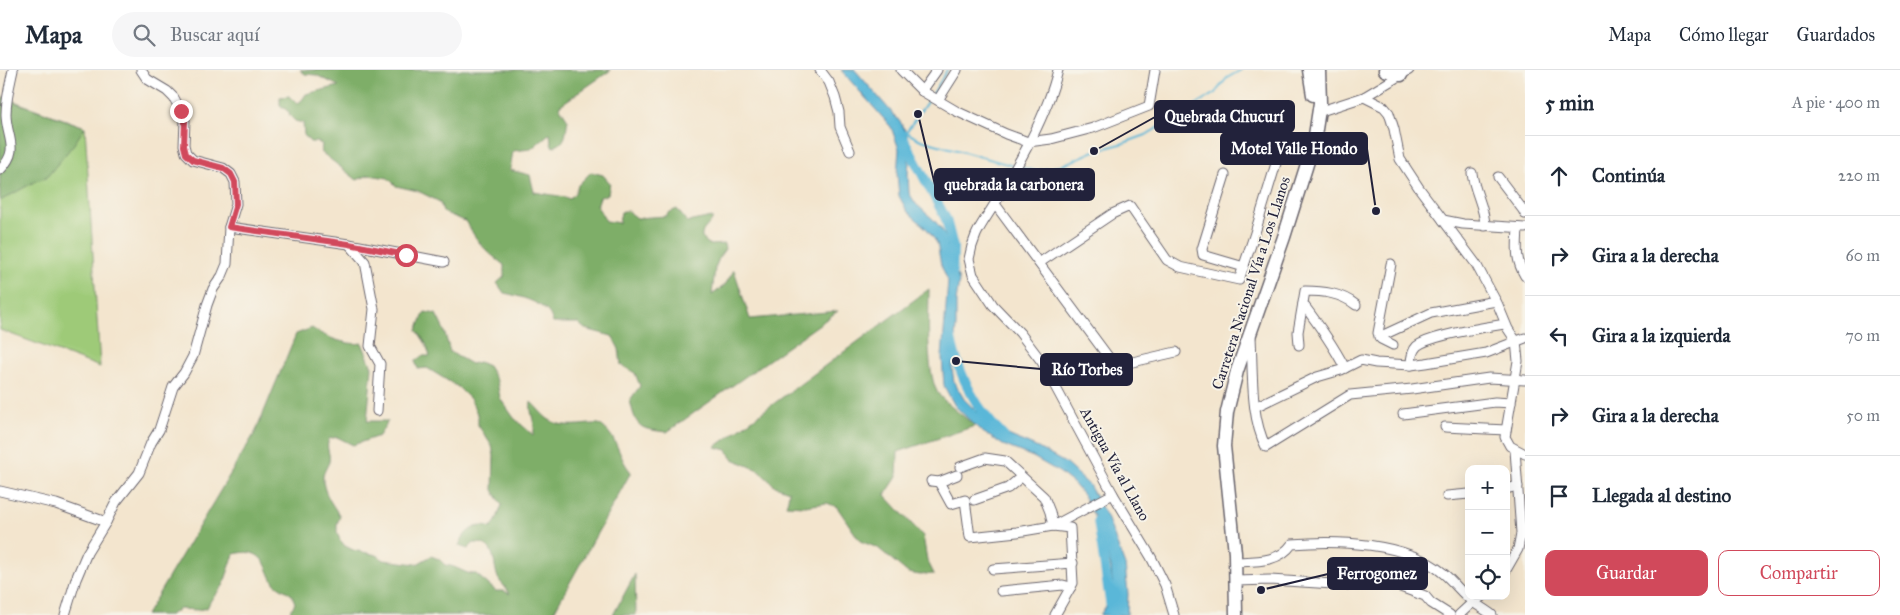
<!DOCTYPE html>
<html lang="es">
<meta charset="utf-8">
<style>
:root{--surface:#fff;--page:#f6f6f7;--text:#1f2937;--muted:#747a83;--line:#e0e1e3;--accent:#d1495b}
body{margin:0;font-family:"IM FELL Great Primer",serif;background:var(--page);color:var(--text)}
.controls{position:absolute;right:15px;bottom:15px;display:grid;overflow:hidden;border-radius:10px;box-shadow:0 5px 20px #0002}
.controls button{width:45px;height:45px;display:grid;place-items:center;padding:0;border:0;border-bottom:1px solid var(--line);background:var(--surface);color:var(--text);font:25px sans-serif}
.stop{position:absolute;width:15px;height:15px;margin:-11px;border:4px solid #d1495b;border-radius:50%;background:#fff}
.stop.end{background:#d1495b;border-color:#fff;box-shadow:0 1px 5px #0008}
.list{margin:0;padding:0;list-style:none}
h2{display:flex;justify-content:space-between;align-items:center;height:65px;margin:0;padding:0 20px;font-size:21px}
h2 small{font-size:16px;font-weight:400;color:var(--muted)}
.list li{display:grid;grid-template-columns:32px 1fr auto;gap:15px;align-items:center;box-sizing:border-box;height:80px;padding:0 20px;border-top:1px solid var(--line)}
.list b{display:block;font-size:19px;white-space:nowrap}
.list em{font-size:16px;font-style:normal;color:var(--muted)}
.actions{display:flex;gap:10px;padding:15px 20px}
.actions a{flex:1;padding:11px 0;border:1px solid var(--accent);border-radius:10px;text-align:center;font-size:18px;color:var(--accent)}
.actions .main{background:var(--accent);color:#fff}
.icon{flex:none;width:28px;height:28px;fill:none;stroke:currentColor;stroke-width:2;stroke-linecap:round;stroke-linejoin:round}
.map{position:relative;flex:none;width:1525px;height:545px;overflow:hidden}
header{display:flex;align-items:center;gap:30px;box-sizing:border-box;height:70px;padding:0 25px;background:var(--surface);border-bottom:1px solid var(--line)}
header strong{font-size:24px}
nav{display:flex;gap:28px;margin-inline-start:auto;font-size:18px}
.search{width:350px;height:45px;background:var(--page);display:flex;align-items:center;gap:12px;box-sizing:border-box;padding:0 18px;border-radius:28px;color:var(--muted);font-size:19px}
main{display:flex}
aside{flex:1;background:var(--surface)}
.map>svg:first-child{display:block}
.green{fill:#9eca78;stroke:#60765a}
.forest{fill:#7eae68;stroke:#506852}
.water{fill:#5ab7d8;stroke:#3e6c8a}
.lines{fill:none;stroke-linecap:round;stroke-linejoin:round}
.stream{stroke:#5ab7d8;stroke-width:2}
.river{stroke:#5ab7d8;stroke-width:10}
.minor-casing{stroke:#6b666e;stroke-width:11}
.highway-casing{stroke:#6b666e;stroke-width:15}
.minor{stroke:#fff;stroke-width:9}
.highway{stroke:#fff;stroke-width:12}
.route{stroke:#d1495b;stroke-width:6}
.labels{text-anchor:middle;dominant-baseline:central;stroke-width:4;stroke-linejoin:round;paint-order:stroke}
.street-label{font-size:15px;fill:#22223b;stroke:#f7f3e8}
.leader{fill:none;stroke:#22223b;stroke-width:2}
.callout-dot{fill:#22223b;stroke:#f7f3e8;stroke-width:2}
.callout{fill:#22223b;stroke:#22223b;stroke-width:2}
.callout-label{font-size:16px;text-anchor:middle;font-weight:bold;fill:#fff}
</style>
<header>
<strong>Mapa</strong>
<div class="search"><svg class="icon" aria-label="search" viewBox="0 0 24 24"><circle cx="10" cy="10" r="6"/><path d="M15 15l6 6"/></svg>Buscar aquí</div>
<nav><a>Mapa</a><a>Cómo llegar</a><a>Guardados</a></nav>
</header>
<main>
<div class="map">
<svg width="1525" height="545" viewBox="0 0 1525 545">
<rect width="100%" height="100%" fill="#f7f3e8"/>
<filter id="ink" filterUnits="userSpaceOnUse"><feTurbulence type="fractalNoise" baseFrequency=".02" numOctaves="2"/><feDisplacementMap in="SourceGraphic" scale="10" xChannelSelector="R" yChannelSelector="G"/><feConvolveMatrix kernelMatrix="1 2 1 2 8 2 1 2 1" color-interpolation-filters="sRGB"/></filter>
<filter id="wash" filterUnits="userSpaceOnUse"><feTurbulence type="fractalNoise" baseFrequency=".0096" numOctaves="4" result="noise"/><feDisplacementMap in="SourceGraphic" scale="20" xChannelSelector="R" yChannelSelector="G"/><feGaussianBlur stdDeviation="1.12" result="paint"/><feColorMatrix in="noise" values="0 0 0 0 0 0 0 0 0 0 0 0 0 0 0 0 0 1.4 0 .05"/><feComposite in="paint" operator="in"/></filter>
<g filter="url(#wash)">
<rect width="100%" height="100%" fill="#f3e5ce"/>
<path class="green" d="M0,26l85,31 15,240 -100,-37z"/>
<g class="forest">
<path d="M300,0h311l-52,36 9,14c-3,13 0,22 -15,27l-2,-4 -1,-10 -19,16 -18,2 -3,19 20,5 4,17 31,5 4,2 6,-6 3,-8 13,-13 12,3 7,8 -2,11 -8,3 -3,9 9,15 13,2 2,-11 7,-1 9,7 29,-2 2,-3 9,-4 10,13 25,-5v4c-5,6 -11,9 -10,17l8,7 14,-1 1,5 -5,7 -5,12 -3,27 13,-10 9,-15 16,49 88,-8 -171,121c-28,-3 -31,-4 -37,-32l10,-14 -5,-13 -14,-8 -2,-16 -7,-13 -27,-7 -7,-6h-25c-1,-3 -2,-8 -5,-11 -10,-11 -29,-16 -44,-19l-7,-10 7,-6v-12c-16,-12 -29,-24 -37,-43l-24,-10 -3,-10 -22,-11 -22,-5 -8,-8 -19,-3 -12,5 -36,-28 1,-8 -5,-2h-7l-6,-7 -1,-12 -8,-2 -5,-5 -1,-4 -9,-7v-8l9,-1 8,8 5,-4 4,-6 33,-8 -23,-11 -11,-1z"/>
<path d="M0,27l85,30 -11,17 -28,34 -10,3 -36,20z"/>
<path d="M929,219c0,24 -4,90 11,107 10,11 24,20 35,30l-77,26 -1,25 -12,18 38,41 4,24 7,14 -14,1 -12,-2 -30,-25 -18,-7 -23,-34 -10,-4 -22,3 -19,-1 2,-6 1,-8 -14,-5 -17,-16 -25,-11 -6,-9 -12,-3z"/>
<path d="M425,242l11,2 8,16 6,22 21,12 8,-2 9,4 9,15 3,17 14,20 19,17c4,-10 -4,-21 -2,-33 6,5 10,12 17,17 16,11 34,4 51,5 20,13 18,32 32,48l-79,143h-264l7,-12 -3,-8c-5,-4 -12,-7 -17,-11 -3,-4 -5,-9 -7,-14 -7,-17 -17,-20 -34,-16l-11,32 -12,14 -4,8 -9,2 -19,-1 -9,6h-24l110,-184 40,-97 16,-6c11,8 35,18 50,15l10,24 -5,54h21l-9,15 -26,9 -16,-8 -8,2c-4,11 2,13 0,23 -2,5 -5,9 -6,14 -1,15 9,28 17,40l-3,8v8l3,8 5,6 8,4 24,5 7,5 33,4 14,-8 8,3 6,6c13,1 20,10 31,9l20,17h8l6,3c-3,-6 -9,-10 -12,-16 -6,-16 -1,-36 -24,-35l-6,6 -9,-3c5,-15 17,-24 32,-18l5,-7 6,-16 -9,-15 1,-34 -2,-10 -14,-21v-9l-7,-16 -13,-13 -31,-19 -9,1 -3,-8 7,-5h8l-4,-12 -9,-14z"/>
<path d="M635,504l1,41h-23z"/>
</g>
<path class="water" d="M841,0h14l46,53 5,9 4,16 -2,26 1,19 7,11 19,17 7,9 5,9 4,22 6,14 2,6 -3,21v25l-4,41 2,14 10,17 24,24 20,12 30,13 27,15 24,22 18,32 18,48 3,29 -1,21h-27l8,-12 4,-21 -1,-15 -14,-45 -14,-27 -9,-11 -15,-12 -26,-15 -30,-12 -22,-14 -26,-25 -11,-20 -2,-29 6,-76 -7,-16 -4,-22 -10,-14 -20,-18 -8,-15 -2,-22 2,-25 -8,-22z"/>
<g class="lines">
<g class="stream">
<path d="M933,24l14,-24"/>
<path d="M907,61l22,-32"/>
<path d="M905,62l16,8 93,26"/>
<path d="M1019,97l16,4 28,-6 31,-14 27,-7 25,-9 69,-42 12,-15 14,-8"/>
</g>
<g class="river">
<path d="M903,68l43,81 7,28 -1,30"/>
<path d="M951,269c8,37 26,71 53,98"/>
<path d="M1098,450l14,95"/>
</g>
</g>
</g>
<g filter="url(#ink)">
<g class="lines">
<defs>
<g id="minor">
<path d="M820,0l9,12 6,15 4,15 1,15 10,24"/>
<path d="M901,0l21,21 34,20 50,23 22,8 23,-3 42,-11 56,-22 6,-36"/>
<path d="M1058,0c-11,46 -40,95 -64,135 -6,10 -13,19 -18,30l-4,11 -3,13 4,16 20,30 27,28 22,29 71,132 38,63 14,28 9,30"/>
<path d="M922,21l15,-21"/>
<path d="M1364,27l20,10 5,6 5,16 6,30 19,29 57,76 22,41 10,24 8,12 2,20 -13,76 5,9 15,8"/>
<path d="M938,30l19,-30"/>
<path d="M1318,42l46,-15 45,-27"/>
<path d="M0,100c21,-21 6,-32 6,-56 0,-15 4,-30 7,-44"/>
<path d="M1472,103c2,19 13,34 13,53"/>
<path d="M1225,105l-23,74 1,6 41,12"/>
<path d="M1498,107l25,33 2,4"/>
<path d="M995,134l120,162 61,-14"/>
<path d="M1443,150l20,4 62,4"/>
<path d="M229,157l120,17 95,18"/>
<path d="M1518,158c-1,20 -3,31 7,48"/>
<path d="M349,174l16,18 9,47 -4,37 10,18 -3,47"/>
<path d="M1039,193l73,-49 18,-8 37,54 13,7 59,13 15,-44 27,-89"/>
<path d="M1391,194l-13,69 3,6 12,6"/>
<path d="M1303,234c16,21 30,41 42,64"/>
<path d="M1251,267c2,35 -1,79 15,110l84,-52 62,-6 77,-11 36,2"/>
<path d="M1379,267l52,-24 65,-12"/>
<path d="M1299,275l-1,-13 7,-41c18,0 36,2 51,14"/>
<path d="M1411,295c0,-7 1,-14 6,-19 14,-11 69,-19 88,-22"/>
<path d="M1255,337l62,-30 24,-7 20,-10 15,3 35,2 15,-2 60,-10 39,-15"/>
<path d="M1403,344l92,-12 16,1"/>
<path d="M1445,357l61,3"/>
<path d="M960,397l25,-9 20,3 39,36 6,15 3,14 60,-32"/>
<path d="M931,411l8,1 18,-7"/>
<path d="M939,412l12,22 14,-4 5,37 47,-5 36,-6 17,2 3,55 -18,32"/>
<path d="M1506,419l12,-3"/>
<path d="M0,421l56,13 50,18"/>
<path d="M1447,426l22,-2"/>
<path d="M974,430l34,-12 13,-11"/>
<path d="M1235,492c20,-1 44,1 57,-18 45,-4 114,-2 151,29 11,9 19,21 30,29 7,5 13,8 19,13"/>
<path d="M993,499l80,-6"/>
<path d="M1506,500l12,-21 3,-16 -6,-83"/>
<path d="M1236,511l34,-1 79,5"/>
<path d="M1387,512l38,14 6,7 19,12"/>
<path d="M1001,521l62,-6 8,2"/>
<path d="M65,545l11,-36 11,-26 19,-31 10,-20 23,-29 12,-30 8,-13 14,-43 11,-14 9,-17 14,-51 6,-16 9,-13 5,-12 2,-37 7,-23 -1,-22 -4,-8 -8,-6 -30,-8 -7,-7 -2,-8 1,-24 -4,-10 -7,-13 -7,-7 -20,-12 -6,-9"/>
<path d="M1459,545l14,-13 10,-6"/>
</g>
<g id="highway">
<path d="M1309,0l4,25"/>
<path d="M1385,0l16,5"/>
<path d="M1236,545l-1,-62 -11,-107 3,-34 10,-41 47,-134 30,-95 6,-39 -1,-33"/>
</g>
</defs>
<use href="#minor" class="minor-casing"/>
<use href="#highway" class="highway-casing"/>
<use href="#minor" class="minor"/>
<use href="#highway" class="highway"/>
</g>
</g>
<g class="lines" filter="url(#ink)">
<path class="route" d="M181,41l4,10 -1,25 2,8 7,6 30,8 8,6 4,8 1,22 -7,23 120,17 57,11"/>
</g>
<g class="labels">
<g class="street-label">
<text transform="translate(1251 213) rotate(-72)">Carretera Nacional Vía a Los Llanos</text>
<text transform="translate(1115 394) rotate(61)">Antigua Vía al Llano</text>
</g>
</g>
<path class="leader" d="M1094 81L1155 47M1376 141L1367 79M918 44L935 115M956 291L1041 299M1261 520L1328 504"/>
<g class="callout-dot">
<circle cx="1094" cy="81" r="5"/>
<circle cx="1376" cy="141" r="5"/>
<circle cx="918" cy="44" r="5"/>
<circle cx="956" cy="291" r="5"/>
<circle cx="1261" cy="520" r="5"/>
</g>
<g class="callout">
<rect x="1155" y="31" width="139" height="31" rx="5"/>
<rect x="1221" y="63" width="146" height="31" rx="5"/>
<rect x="935" y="99" width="159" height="31" rx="5"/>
<rect x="1041" y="284" width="91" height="31" rx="5"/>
<rect x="1328" y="488" width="99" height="31" rx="5"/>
</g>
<g class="callout-label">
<text x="1224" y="52">Quebrada Chucurí</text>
<text x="1294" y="84">Motel Valle Hondo</text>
<text x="1014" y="120">quebrada la carbonera</text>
<text x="1087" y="305">Río Torbes</text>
<text x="1377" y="509">Ferrogomez</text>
</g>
</svg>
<div class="controls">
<button>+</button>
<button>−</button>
<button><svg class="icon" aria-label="locate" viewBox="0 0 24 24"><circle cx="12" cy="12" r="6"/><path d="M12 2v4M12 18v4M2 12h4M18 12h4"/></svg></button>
</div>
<div class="stop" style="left:406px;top:185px"></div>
<div class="stop end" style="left:181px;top:41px"></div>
</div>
<aside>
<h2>5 min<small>A pie · 400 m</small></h2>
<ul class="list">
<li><svg class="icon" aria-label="ahead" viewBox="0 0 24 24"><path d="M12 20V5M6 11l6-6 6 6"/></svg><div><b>Continúa</b></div><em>220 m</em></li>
<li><svg class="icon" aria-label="right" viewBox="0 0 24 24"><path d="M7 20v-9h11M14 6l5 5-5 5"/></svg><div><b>Gira a la derecha</b></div><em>60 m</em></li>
<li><svg class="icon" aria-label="left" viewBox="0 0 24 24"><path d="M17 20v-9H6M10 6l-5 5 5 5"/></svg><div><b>Gira a la izquierda</b></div><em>70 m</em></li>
<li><svg class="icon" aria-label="right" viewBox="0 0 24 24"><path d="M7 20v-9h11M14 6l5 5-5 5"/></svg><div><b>Gira a la derecha</b></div><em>50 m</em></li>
<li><svg class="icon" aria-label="arrive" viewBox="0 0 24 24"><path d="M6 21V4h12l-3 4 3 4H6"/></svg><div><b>Llegada al destino</b></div></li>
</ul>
<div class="actions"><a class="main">Guardar</a><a>Compartir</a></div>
</aside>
</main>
